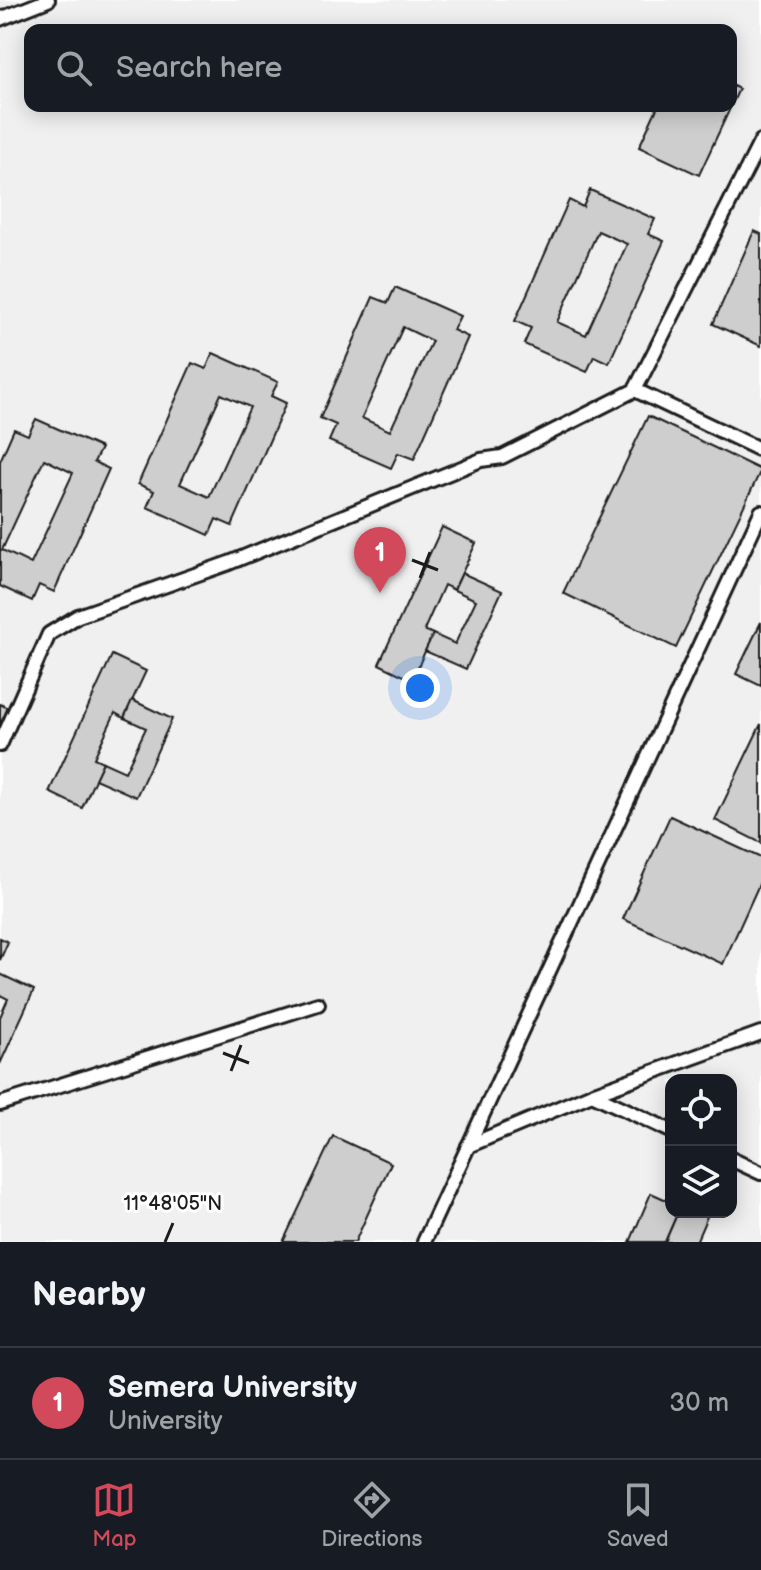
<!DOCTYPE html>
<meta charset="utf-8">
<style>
:root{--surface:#171b24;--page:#242831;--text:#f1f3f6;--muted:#9ea1a6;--line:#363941;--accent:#d1495b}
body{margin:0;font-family:"Balsamiq Sans",sans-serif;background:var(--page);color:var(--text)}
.controls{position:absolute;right:24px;bottom:24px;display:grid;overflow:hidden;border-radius:16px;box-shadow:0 4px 20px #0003}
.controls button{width:72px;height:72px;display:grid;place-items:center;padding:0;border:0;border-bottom:2px solid var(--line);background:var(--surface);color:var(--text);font:40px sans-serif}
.you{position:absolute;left:420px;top:688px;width:28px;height:28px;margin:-20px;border:6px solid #fff;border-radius:50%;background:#1a73e8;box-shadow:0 0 0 12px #1a73e833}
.badge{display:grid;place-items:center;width:52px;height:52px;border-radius:50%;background:var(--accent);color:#fff;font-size:26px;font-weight:700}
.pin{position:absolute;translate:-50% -66px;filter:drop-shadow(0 2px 4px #0008)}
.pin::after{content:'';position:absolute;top:42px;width:28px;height:24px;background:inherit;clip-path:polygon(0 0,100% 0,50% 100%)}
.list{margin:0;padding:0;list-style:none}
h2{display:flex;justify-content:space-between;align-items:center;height:104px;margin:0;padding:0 32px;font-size:34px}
h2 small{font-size:26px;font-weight:400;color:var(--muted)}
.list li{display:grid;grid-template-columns:52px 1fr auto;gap:24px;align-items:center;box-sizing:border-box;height:112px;padding:0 32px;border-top:2px solid var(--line)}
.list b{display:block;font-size:30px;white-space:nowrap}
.list p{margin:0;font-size:26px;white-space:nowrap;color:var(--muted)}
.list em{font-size:26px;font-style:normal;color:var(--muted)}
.icon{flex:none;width:44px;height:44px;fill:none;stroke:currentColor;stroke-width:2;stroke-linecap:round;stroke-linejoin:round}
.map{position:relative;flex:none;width:761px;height:1242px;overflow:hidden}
.search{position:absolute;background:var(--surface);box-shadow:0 4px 20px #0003;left:24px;right:24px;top:24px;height:88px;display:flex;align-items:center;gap:20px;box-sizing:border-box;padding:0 28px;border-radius:16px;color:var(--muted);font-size:30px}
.sheet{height:216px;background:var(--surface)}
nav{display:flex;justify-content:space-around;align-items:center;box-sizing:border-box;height:112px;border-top:2px solid var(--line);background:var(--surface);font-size:22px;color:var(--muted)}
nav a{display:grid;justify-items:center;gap:4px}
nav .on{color:var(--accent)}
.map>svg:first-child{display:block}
.built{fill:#f0f0f0;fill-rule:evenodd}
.building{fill:#cecece;stroke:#1c1c1c;stroke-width:2;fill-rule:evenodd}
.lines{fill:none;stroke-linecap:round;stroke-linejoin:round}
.service-casing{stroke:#1c1c1c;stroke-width:18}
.service{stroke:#fff;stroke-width:12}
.ticks{fill:none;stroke:#1c1c1c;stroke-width:3}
.ticks-label{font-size:20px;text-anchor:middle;fill:#1c1c1c;stroke:#fff;stroke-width:6;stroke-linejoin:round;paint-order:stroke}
</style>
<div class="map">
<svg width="761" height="1242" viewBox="0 0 761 1242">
<rect width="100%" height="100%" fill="#fff"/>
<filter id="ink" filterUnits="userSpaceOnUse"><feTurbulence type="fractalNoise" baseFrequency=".0125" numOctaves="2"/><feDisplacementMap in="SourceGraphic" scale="16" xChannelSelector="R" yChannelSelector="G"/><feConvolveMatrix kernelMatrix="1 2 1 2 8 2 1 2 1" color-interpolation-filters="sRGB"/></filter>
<g filter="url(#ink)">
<path class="built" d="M0,0h761v1242h-761zM30,30h701v76h-701zM671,1080h60v132h-60z"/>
<g class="building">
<path d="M731,85l8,4 -40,86 -60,-28 19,-41h73z"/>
<path d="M590,190l65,29 -7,15 16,7 -55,122 -15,-7 -7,16 -63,-28 7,-16 -16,-7 54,-121 14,7zM598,231l29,13 -41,91 -29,-13z"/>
<path d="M754,231l7,3v112l-48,-22z"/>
<path d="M395,287l65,29 -7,14 15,7 -54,122 -16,-6 -7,15 -62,-27 7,-16 -16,-7 53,-121 15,6zM403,327l29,14 -42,90 -28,-13z"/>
<path d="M213,353l65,29 -7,14 15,7 -54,123 -16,-7 -7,16 -62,-28 7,-16 -16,-7 54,-121 14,6zM221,394l29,13 -41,90 -29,-13z"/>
<path d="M648,416l113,54 -85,178 -113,-55z"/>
<path d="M36,419l65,29 -7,14 15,7 -55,123 -15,-7 -7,16 -32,-15v-125l14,-32 14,6zM44,459l29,14 -42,91 -29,-14z"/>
<path d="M442,527l34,16 -22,47 -10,-5 -20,45 9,4 -21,46 -33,-16z"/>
<path d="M462,573l40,18 -36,78 -41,-18 8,-17 22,10 21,-44 -22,-10z"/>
<path d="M761,622v64l-25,-12z"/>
<path d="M112,655l34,16 -22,47 -9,-5 -21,45 9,4 -21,46 -33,-16z"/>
<path d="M132,700l40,19 -36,78 -41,-18 8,-17 22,10 21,-44 -22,-10z"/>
<path d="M0,704l10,5 -10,24z"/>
<path d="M761,724v119l-46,-23z"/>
<path d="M670,816l91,42v22l-38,84 -100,-45z"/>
<path d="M0,938l8,4 -8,18z"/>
<path d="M0,974l34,16 -34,74v-47l8,-18 -8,-4z"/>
<path d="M333,1136l58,27 -36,79h-72z"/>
<path d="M651,1193l20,9v10h7l-13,30h-35z"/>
<path d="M678,1212h31l-13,30h-31z"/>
</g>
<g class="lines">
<defs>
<g id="service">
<path d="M0,19l48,-19"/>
<path d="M761,141l-126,249 126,60"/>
<path d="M0,745l49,-111 29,-18 151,-53 252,-103 21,-3 133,-67"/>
<path d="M592,1094l79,37"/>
<path d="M0,1104l318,-100"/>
<path d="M468,1146l124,-52 169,-61"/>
<path d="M731,1159l30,14"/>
<path d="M424,1242l337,-730"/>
</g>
</defs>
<use href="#service" class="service-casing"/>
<use href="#service" class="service"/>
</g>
</g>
<path class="ticks" d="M412,560l26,10M420,578l10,-26M223,1053l26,10M231,1071l10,-26M165,1242l8,-19"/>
<g class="ticks-label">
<text x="173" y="1210">11°48'05"N</text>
</g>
</svg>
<div class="controls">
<button><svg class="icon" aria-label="locate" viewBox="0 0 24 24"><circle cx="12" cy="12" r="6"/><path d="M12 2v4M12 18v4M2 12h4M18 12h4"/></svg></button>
<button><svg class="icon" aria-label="layers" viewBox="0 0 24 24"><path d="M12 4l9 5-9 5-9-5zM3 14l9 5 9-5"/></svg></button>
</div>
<div class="you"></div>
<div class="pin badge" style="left:380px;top:593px">1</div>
<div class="search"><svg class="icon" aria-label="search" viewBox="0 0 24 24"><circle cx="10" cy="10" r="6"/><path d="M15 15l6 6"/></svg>Search here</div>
</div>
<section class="sheet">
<h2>Nearby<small></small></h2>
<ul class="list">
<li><span class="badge">1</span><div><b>Semera University</b><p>University</p></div><em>30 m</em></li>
</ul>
</section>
<nav>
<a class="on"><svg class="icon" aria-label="map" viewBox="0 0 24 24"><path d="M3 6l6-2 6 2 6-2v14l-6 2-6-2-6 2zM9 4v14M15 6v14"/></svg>Map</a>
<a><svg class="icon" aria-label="directions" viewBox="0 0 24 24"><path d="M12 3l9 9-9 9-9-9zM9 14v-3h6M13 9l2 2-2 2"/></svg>Directions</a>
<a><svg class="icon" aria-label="saved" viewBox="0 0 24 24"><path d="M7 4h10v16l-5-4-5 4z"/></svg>Saved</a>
</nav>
